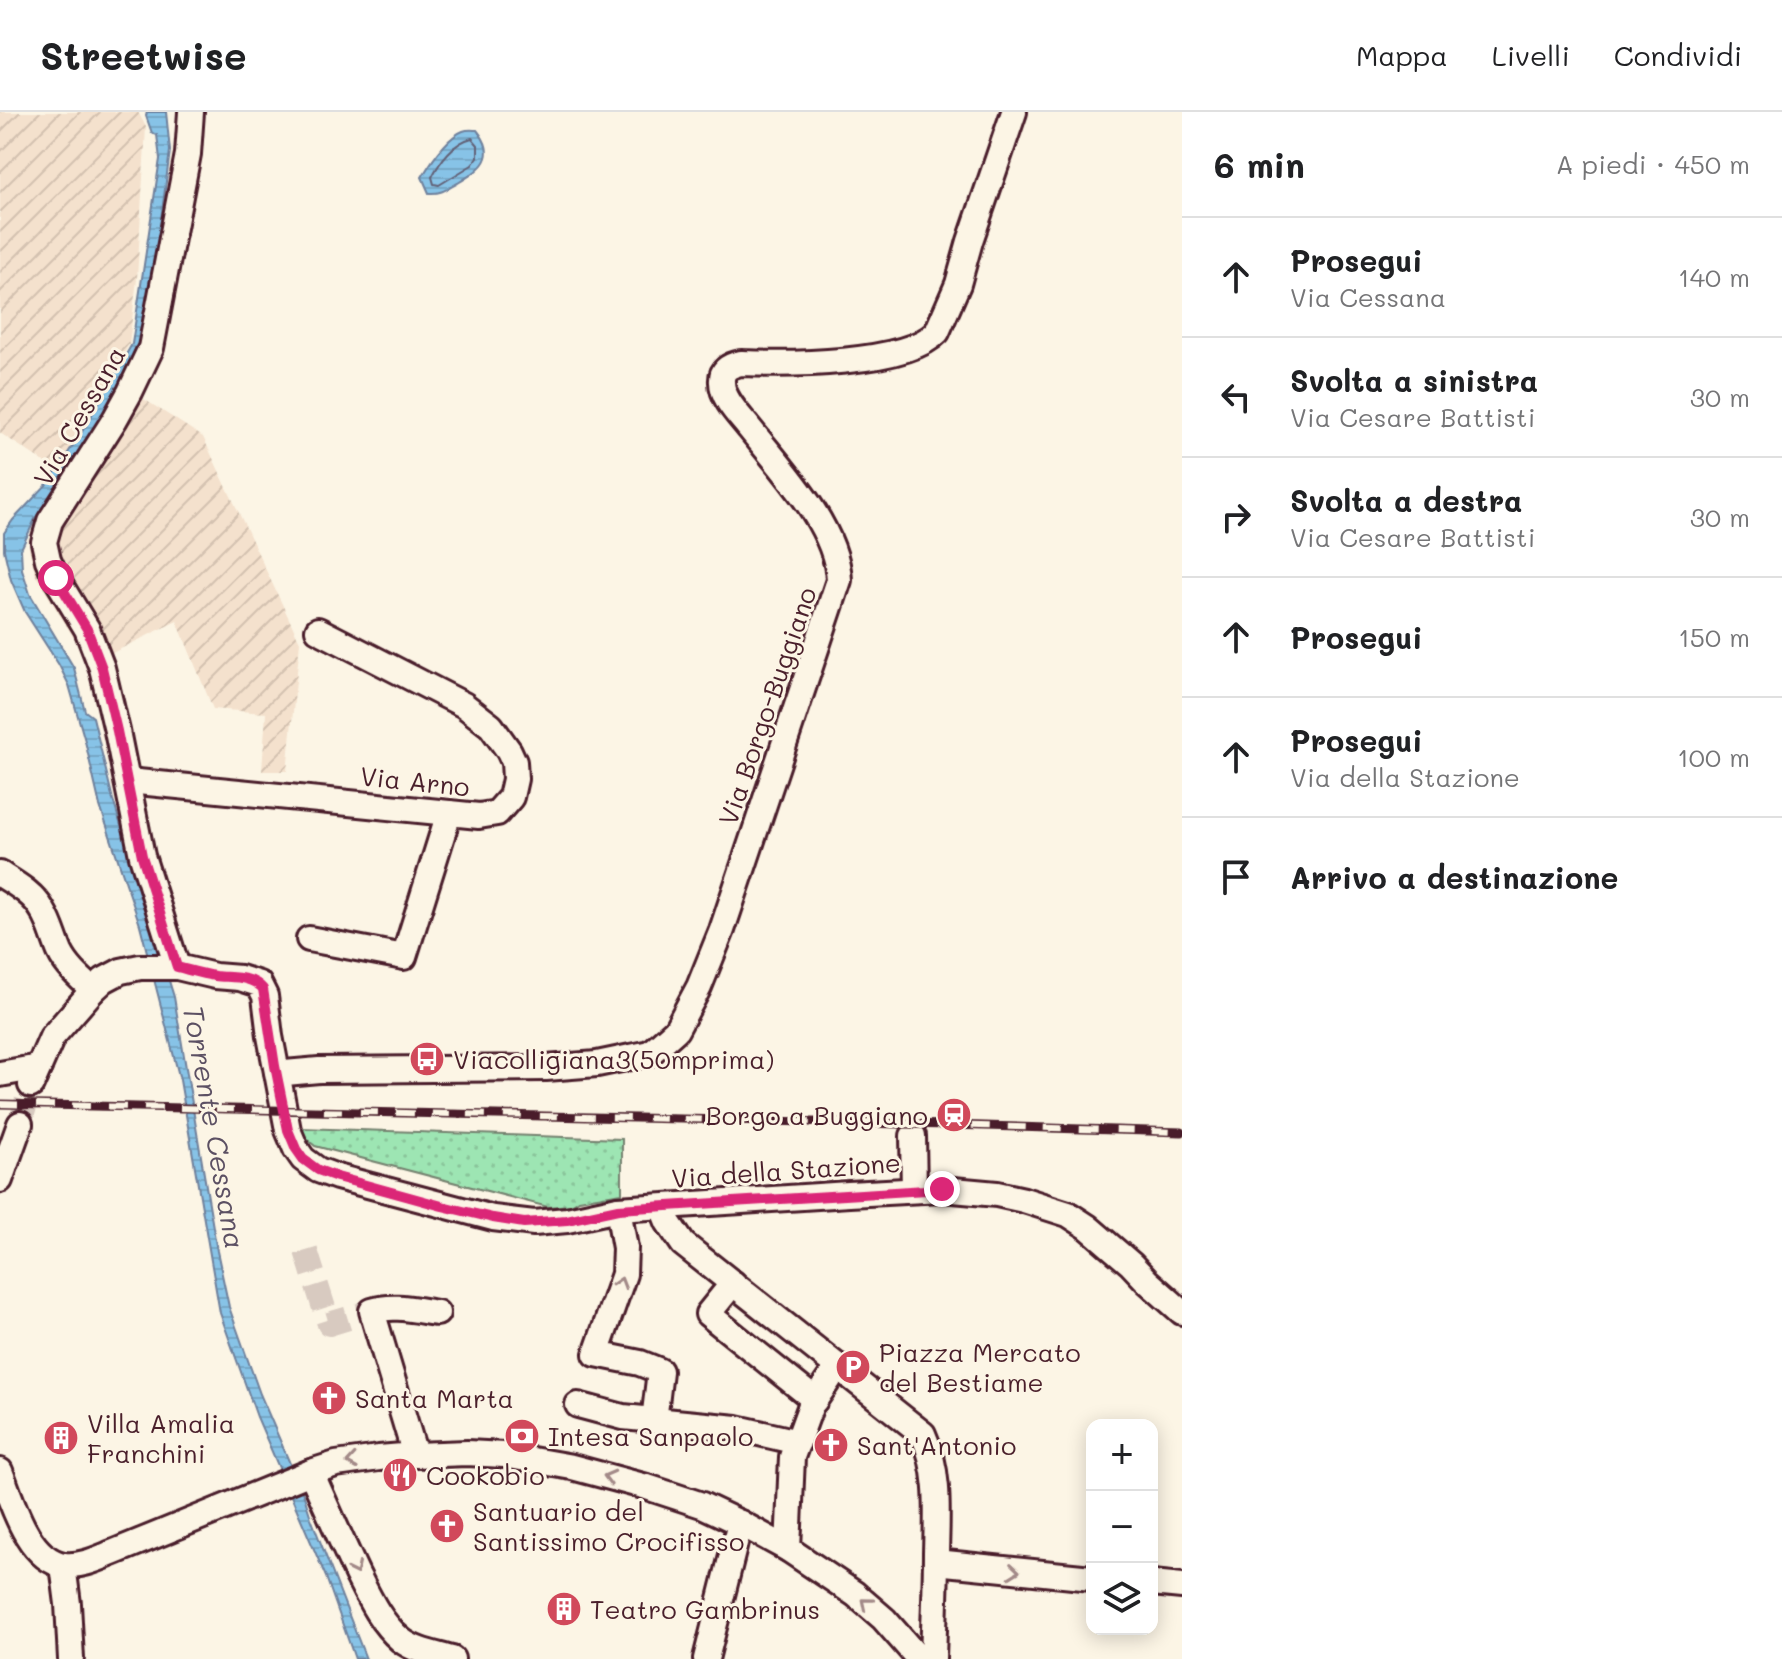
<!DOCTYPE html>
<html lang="it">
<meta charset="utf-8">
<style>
:root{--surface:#fff;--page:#f6f6f6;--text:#202124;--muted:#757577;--line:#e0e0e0}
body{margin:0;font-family:Mali,sans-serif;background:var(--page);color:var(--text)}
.controls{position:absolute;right:24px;bottom:24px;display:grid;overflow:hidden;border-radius:16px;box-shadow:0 4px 20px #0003}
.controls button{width:72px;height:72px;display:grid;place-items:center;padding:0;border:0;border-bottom:2px solid var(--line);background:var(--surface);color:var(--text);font:40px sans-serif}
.stop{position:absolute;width:24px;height:24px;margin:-18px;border:6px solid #db2777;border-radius:50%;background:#fff}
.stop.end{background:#db2777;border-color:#fff;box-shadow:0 2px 8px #0008}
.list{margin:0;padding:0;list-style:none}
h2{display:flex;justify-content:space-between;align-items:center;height:104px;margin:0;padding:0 32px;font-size:34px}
h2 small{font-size:26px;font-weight:400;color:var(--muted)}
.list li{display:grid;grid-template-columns:52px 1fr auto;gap:24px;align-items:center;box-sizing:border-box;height:120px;padding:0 32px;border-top:2px solid var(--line)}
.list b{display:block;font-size:30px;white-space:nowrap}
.list p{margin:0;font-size:26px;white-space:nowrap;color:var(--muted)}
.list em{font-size:26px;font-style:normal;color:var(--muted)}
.icon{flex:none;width:44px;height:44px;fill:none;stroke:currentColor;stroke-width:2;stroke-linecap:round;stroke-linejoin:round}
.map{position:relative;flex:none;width:1182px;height:1547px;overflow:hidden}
header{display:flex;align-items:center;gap:48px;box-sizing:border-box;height:112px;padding:0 40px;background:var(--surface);border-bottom:2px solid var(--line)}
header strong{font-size:38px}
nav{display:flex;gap:44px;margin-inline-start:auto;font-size:28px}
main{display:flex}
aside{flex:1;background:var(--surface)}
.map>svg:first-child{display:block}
.industrial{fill:url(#industrial-furrows)}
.grass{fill:url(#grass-dots);stroke:#74826f;stroke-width:2}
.water{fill:url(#water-rules);stroke:#6f819c;stroke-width:2}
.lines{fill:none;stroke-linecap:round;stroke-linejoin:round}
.shore{stroke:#626176;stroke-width:2}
.minor-tunnel{stroke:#d8cac0;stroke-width:24;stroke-dasharray:24 12;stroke-linecap:butt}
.minor-casing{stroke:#4a1f2b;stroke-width:30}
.minor{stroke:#fcf5e5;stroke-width:24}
.rail-casing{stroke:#4a1f2b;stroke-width:9}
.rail{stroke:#fcf5e5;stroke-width:6;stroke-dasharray:18;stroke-linecap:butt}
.oneway{stroke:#a38a88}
.route{stroke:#db2777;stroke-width:10}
.labels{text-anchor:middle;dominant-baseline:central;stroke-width:6;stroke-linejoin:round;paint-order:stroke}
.street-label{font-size:26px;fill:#4a1f2b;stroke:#fcf5e5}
.poi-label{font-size:26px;fill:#4a1f2b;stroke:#fcf5e5;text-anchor:start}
.water-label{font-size:28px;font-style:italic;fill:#5c5063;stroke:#fcf5e5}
</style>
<header>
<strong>Streetwise</strong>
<nav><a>Mappa</a><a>Livelli</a><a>Condividi</a></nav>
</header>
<main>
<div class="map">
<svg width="1182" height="1547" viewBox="0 0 1182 1547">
<defs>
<pattern id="industrial-furrows" width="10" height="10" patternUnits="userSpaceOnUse" patternTransform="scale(2)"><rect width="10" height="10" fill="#f4e1cd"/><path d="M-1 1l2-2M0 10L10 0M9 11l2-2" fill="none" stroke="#d3c1b0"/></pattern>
<pattern id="grass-dots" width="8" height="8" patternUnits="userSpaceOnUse" patternTransform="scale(2)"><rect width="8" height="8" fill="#9de5b3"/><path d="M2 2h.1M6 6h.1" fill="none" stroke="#89c49a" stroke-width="1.8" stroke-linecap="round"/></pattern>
<pattern id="water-rules" width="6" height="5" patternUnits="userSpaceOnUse" patternTransform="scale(2)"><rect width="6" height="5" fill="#87c3e7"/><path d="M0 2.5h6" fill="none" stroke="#76a7c6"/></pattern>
</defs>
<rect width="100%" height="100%" fill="#fcf5e5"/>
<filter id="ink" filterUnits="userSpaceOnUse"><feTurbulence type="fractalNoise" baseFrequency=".0125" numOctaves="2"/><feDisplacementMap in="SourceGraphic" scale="16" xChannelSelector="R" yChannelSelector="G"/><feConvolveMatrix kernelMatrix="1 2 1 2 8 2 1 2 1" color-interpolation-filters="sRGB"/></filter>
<g filter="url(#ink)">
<path class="industrial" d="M0,0h138l8,15 -9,152 -8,65 -18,34 92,59 97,205 -13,129h-25l4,-58 -53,-4 -36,-88 -87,43 -54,-88 -7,-28 38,-71 -67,-44z"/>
<path class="grass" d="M301,1016l321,11v54l-43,7 -8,5 -23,2 -233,-61c-6,-5 -15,-10 -14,-18z"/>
<g class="water">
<path d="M147,0h19l4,39 -21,160 -11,40 -40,77 -62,89 -15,32 1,20 8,25 44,74 11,43 8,6 20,83 61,197 43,254 12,56 31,87 44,102 7,22 55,141h-11l-29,-82 -69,-160 -37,-104 -40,-233 -40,-155 -40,-119 -15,-65 -16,-56 -10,-20 -34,-53 -14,-32 -7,-30v-17l9,-13 36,-38 36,-55 47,-83 28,-185 -3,-24 -5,-2 -6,-17z"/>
<path d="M477,18c22,27 4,39 -19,53 -11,6 -17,11 -29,10l-7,-16c9,-15 25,-40 41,-46 5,-2 10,-1 14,-1z"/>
</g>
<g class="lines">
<path class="shore" d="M472,26l6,7v12l-6,8 -33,20 -5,-1 -2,-7c8,-16 22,-35 40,-39z"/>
<g class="minor-tunnel">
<path d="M20,1012l11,-39"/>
<path d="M306,1139l23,73 43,-13"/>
</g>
<defs>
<g id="minor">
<path d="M128,669l351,35 18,-3 14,-16 4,-18 -1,-17 -5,-11 -18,-25 -27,-21 -146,-75"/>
<path d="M0,762c16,10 34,20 43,37 8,13 11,27 17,41 7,15 21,27 33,38"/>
<path d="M309,827l95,18 45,-144"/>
<path d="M177,855l-35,-111 -25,-125 -15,-63 -15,-39 -31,-51 -8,-18 -4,-18 6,-21 65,-102 15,-27 21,-44 37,-194 3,-42"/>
<path d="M277,959l8,2 34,-3 227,-2 51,-4 53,-11 26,-23 23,-43 23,-57 117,-350c-2,-53 -57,-111 -89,-151 -10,-13 -28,-30 -28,-47 -1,-13 9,-17 19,-19 45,2 165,2 196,-31l21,-48 12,-43 44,-129"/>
<path d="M0,962l39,-7"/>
<path d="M31,973l21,-48 41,-47 11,-10 17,-9 19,-4h37l38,9 25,2 19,6 6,12 5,40 18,94 8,19 7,10 15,11 19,7 156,41 41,5 33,-3 51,-11 231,-15 93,-5 55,5 27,6 44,14 20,13 43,37 16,17 35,31"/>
<path d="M913,1024l1,54"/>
<path d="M0,1068l20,-56"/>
<path d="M662,1095l6,15 15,22 240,190c17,37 14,78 13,118 0,36 -2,71 -3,107"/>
<path d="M618,1097l7,39 -1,26 -28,80 44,9 20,8 -6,50"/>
<path d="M733,1171l-25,31 107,86 23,-34"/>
<path d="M578,1293l45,12 114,11 61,14"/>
<path d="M415,1343l-43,-144c21,-7 43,-1 65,2"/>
<path d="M0,1359c12,30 27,88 64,94 16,2 33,-6 48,-12l199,-81 25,-8 43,-6 36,-3 52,-2 37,2 68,12 75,20 55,18 38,18 48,26 67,45 29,25 35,40"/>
<path d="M311,1360c15,34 30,68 46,102 12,24 23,48 44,66 14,11 34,14 51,19"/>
<path d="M788,1437l4,-92 19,-52 4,-5"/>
<path d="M936,1450l156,16"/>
<path d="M63,1453l5,39 3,55"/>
<path d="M1152,1471l30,3"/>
<path d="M706,1547l34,-136"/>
</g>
</defs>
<use href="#minor" class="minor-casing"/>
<use href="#minor" class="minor"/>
<defs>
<path id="rail" d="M0,992l950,21 232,7"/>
</defs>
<use href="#rail" class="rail-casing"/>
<use href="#rail" class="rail"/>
</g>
<defs><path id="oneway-chevron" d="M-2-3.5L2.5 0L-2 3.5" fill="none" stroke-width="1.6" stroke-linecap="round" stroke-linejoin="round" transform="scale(2)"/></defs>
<g class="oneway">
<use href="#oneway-chevron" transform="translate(620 1171) rotate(-73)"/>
<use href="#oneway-chevron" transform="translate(352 1350) rotate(171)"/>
<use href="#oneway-chevron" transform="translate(609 1365) rotate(-165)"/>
<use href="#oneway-chevron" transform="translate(355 1457) rotate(64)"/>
<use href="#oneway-chevron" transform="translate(1014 1459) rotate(6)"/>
<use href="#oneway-chevron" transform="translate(866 1491) rotate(-140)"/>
</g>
</g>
<g class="lines" filter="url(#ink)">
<path class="route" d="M56,466l31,51 15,39 15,63 25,125 35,111c12,3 25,7 38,9 16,2 36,-1 48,13l12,77 13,64 8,19 7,10 15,11 19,7 105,29 51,12 31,5 43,-3 51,-11 324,-20"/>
</g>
<defs>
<symbol id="bus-disc" viewBox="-11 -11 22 22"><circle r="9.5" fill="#d1495b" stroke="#fcf5e5"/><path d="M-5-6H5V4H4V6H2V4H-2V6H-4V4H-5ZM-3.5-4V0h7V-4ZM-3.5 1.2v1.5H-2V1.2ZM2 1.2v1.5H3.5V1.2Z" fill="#fff"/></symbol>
<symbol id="station-disc" viewBox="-11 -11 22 22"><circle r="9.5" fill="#d1495b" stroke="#fcf5e5"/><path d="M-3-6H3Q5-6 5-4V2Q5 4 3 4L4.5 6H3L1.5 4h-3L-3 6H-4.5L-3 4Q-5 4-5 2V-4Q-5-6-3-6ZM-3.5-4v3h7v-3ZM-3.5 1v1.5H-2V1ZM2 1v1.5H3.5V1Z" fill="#fff"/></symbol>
<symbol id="parking-disc" viewBox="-11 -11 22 22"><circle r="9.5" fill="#d1495b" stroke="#fcf5e5"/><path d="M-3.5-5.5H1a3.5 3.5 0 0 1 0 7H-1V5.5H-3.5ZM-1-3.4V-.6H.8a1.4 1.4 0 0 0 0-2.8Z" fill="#fff"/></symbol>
<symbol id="church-disc" viewBox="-11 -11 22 22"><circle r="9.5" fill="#d1495b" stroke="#fcf5e5"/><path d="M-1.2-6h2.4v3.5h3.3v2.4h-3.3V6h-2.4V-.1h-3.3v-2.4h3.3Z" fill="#fff"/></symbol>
<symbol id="bank-disc" viewBox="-11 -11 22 22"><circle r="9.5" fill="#d1495b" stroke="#fcf5e5"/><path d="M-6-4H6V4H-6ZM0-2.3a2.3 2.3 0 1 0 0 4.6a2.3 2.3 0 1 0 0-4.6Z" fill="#fff"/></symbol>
<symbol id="building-disc" viewBox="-11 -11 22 22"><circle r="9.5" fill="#d1495b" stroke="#fcf5e5"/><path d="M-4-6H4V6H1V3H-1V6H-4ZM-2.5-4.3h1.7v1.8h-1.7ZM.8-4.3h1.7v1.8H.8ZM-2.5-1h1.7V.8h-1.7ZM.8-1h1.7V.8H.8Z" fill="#fff"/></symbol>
<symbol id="restaurant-disc" viewBox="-11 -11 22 22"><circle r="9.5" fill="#d1495b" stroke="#fcf5e5"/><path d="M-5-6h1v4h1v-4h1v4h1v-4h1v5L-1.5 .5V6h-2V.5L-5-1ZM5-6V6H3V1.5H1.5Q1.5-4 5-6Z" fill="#fff"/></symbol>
</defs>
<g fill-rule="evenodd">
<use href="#bus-disc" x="407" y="927" width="40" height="40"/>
<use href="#station-disc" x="934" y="983" width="40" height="40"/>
<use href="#parking-disc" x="833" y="1235" width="40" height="40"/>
<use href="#church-disc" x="309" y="1266" width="40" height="40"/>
<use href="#bank-disc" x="502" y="1304" width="40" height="40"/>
<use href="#building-disc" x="41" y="1306" width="40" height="40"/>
<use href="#church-disc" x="811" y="1313" width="40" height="40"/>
<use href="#restaurant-disc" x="380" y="1343" width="40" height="40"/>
<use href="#church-disc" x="427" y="1394" width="40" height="40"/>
<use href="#building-disc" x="544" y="1477" width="40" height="40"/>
</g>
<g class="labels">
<g class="street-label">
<text transform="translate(79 304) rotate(-60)">Via Cessana</text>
<text transform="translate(767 594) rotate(-71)">Via Borgo-Buggiano</text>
<text transform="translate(415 669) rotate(6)">Via Arno</text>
<text transform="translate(786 1058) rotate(-4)">Via della Stazione</text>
</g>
<g class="poi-label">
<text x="453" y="947">Viacolligiana3(50mprima)</text>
<text x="928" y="1003" text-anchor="end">Borgo a Buggiano</text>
<text x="879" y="1240">Piazza Mercato<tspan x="879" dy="30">del Bestiame</tspan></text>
<text x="355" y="1286">Santa Marta</text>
<text x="87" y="1311">Villa Amalia<tspan x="87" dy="30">Franchini</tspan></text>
<text x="548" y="1324">Intesa Sanpaolo</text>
<text x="857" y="1333">Sant'Antonio</text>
<text x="426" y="1363">Cookobio</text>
<text x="473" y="1399">Santuario del<tspan x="473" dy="30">Santissimo Crocifisso</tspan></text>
<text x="590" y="1497">Teatro Gambrinus</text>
</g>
<g class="water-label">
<text transform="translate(215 1015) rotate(80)">Torrente Cessana</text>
</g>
</g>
</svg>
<div class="controls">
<button>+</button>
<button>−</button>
<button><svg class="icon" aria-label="layers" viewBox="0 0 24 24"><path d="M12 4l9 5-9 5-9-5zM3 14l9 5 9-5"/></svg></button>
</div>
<div class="stop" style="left:56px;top:466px"></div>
<div class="stop end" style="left:942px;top:1077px"></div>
</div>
<aside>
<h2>6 min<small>A piedi · 450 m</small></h2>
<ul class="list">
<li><svg class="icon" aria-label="ahead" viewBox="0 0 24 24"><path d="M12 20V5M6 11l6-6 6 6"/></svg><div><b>Prosegui</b><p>Via Cessana</p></div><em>140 m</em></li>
<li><svg class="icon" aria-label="left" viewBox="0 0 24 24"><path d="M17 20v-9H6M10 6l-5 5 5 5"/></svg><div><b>Svolta a sinistra</b><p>Via Cesare Battisti</p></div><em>30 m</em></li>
<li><svg class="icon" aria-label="right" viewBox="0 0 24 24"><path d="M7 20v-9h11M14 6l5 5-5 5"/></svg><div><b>Svolta a destra</b><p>Via Cesare Battisti</p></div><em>30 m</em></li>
<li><svg class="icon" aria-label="ahead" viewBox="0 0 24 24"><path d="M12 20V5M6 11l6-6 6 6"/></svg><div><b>Prosegui</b></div><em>150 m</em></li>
<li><svg class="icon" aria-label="ahead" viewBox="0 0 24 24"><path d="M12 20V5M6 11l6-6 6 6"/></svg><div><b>Prosegui</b><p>Via della Stazione</p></div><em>100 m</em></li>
<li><svg class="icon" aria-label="arrive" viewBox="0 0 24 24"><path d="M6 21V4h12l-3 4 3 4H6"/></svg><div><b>Arrivo a destinazione</b></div></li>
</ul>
</aside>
</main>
